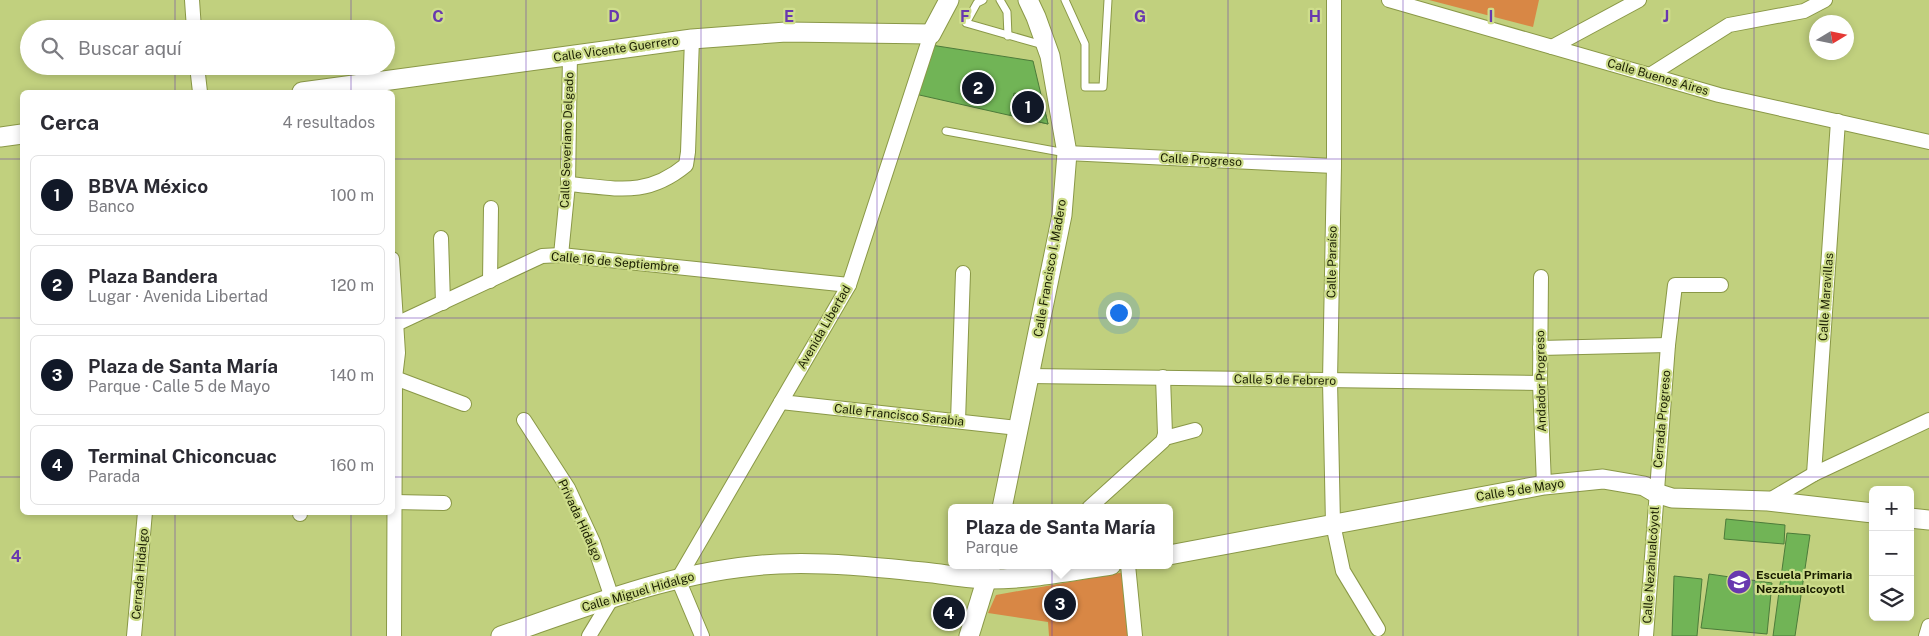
<!DOCTYPE html>
<html lang="es">
<meta charset="utf-8">
<style>
:root{--surface:#fff;--page:#f7f7f7;--text:#2b2b33;--muted:#7c7c81;--line:#e1e1e2;--accent:#111827}
body{margin:0;font-family:"Public Sans",sans-serif;background:var(--page);color:var(--text)}
.controls{position:absolute;right:15px;bottom:15px;display:grid;overflow:hidden;border-radius:8px;box-shadow:0 2px 8px #0003}
.controls button{width:45px;height:45px;display:grid;place-items:center;padding:0;border:0;border-bottom:1px solid var(--line);background:var(--surface);color:var(--text);font:25px sans-serif}
.compass{position:absolute;left:1809px;top:15px;width:45px;height:45px;border-radius:50%;background:var(--surface);box-shadow:0 2px 8px #0003;rotate:80deg}
.you{position:absolute;left:1118px;top:312px;width:18px;height:18px;margin:-12px;border:4px solid #fff;border-radius:50%;background:#1a73e8;box-shadow:0 0 0 8px #1a73e833}
.badge{display:grid;place-items:center;width:32px;height:32px;border-radius:50%;background:var(--accent);color:#fff;font-size:16px;font-weight:700}
.pin{position:absolute;translate:-50% -50%;border:2px solid #fff;box-shadow:0 1px 5px #0006}
.popup{position:absolute;left:948px;top:504px;width:225px;height:65px;box-sizing:border-box;display:grid;place-content:center;border-radius:8px;background:var(--surface);filter:drop-shadow(0 1px 4px #0005);font-size:16px;white-space:nowrap;color:var(--muted)}
.popup b{font-size:19px;color:var(--text)}
.popup::after{content:'';position:absolute;left:50%;top:100%;margin-left:-10px;border:10px solid transparent;border-top-color:var(--surface)}
.list{margin:0;padding:0;list-style:none}
h2{display:flex;justify-content:space-between;align-items:center;height:65px;margin:0;padding:0 20px;font-size:21px}
h2 small{font-size:16px;font-weight:400;color:var(--muted)}
.list li{display:grid;grid-template-columns:32px 1fr auto;gap:15px;align-items:center;box-sizing:border-box;height:80px;margin:0 10px 10px;padding:0 10px;border:1px solid var(--line);border-radius:8px}
.list b{display:block;font-size:19px;white-space:nowrap}
.list p{margin:0;font-size:16px;white-space:nowrap;color:var(--muted)}
.list em{font-size:16px;font-style:normal;color:var(--muted)}
.icon{flex:none;width:28px;height:28px;fill:none;stroke:currentColor;stroke-width:2;stroke-linecap:round;stroke-linejoin:round}
.map{position:relative;flex:none;width:1929px;height:636px;overflow:hidden}
.search{position:absolute;background:var(--surface);box-shadow:0 2px 8px #0003;left:20px;top:20px;width:375px;height:55px;display:flex;align-items:center;gap:12px;box-sizing:border-box;padding:0 18px;border-radius:28px;color:var(--muted);font-size:19px}
.panel{position:absolute;background:var(--surface);box-shadow:0 2px 8px #0003;left:20px;top:90px;width:375px;height:425px;border-radius:8px}
.map>svg:first-child{display:block}
.green{fill:#d88745}
.building{fill:#71b456;stroke:#4c7b3a}
.lines{fill:none;stroke-linecap:round;stroke-linejoin:round}
.lane-casing{stroke:#8a9847;stroke-width:9}
.street-casing{stroke:#8a9847;stroke-width:16}
.secondary-casing{stroke:#8a9847;stroke-width:21}
.lane{stroke:#fff;stroke-width:7}
.street{stroke:#fff;stroke-width:14}
.secondary{stroke:#fff;stroke-width:19}
.grid{fill:none;stroke:#6838af;stroke-width:1;stroke-opacity:0.55}
.labels{text-anchor:middle;dominant-baseline:central;stroke-width:4.5;stroke-linejoin:round;paint-order:stroke}
.street-label{font-size:12px;fill:#191d00;stroke:#cedd8b}
.poi-label{font-size:12px;font-weight:bold;fill:#191d00;stroke:#cedd8b;text-anchor:start}
.grid-label{font-size:16px;text-anchor:middle;font-weight:bold;fill:#6838af;stroke:#cedd8b;stroke-width:4.5;stroke-linejoin:round;paint-order:stroke}
</style>
<div class="map">
<svg width="1929" height="636" viewBox="0 0 1929 636">
<rect width="100%" height="100%" fill="#c1d07e"/>
<g class="green">
<path d="M1429,0h110l-6,27z"/>
<path d="M1125,572l5,64h-81l-1,-14 -60,-9 8,-18z"/>
</g>
<g class="building">
<path d="M931,45l102,16 15,63 -133,-30z"/>
<path d="M1014,93l28,6 6,25 -38,-9z"/>
<path d="M1726,519l59,6 -1,19 -60,-5z"/>
<path d="M1787,533l23,2 -15,101h-22z"/>
<path d="M1709,574l63,9 -5,51 -66,-6z"/>
<path d="M1674,576l28,3 -5,57h-25z"/>
</g>
<g class="lines">
<defs>
<g id="lane">
<path d="M983,0l-6,3 -11,20 77,22"/>
<path d="M1000,0l7,12 1,24"/>
<path d="M1065,0l20,44v43h18l5,-87"/>
<path d="M946,131l120,22"/>
</g>
<g id="street">
<path d="M192,0l2,29"/>
<path d="M1334,0v166l-4,215 3,143 10,47 35,58"/>
<path d="M1389,0l330,95 210,47"/>
<path d="M1552,47l87,-47"/>
<path d="M197,66l3,26"/>
<path d="M1650,75l79,-50 75,-14 21,-11"/>
<path d="M1067,153l267,13"/>
<path d="M568,184c48,4 78,14 118,-19l2,-13 4,-113"/>
<path d="M441,238l2,65"/>
<path d="M561,255l7,-71 2,-129"/>
<path d="M392,259l6,94 -3,25 -1,258"/>
<path d="M1541,277l-1,106 4,102"/>
<path d="M490,281l1,-73"/>
<path d="M392,326l150,-70 19,-1 288,30"/>
<path d="M1540,348l128,-3"/>
<path d="M392,375l3,3 69,26"/>
<path d="M1030,376l510,7"/>
<path d="M781,402l237,26"/>
<path d="M524,420l44,68 25,54 19,56 -23,38"/>
<path d="M958,421l5,-148"/>
<path d="M1165,438l30,-8"/>
<path d="M1814,474l24,-353"/>
<path d="M1768,501l46,-27 115,-54"/>
<path d="M394,502l50,1"/>
<path d="M1089,508l74,-67 2,-7 -2,-57"/>
<path d="M300,514v-2"/>
<path d="M1128,565l7,71"/>
<path d="M134,636l11,-124"/>
<path d="M702,636l-24,-57 171,-294 82,-251"/>
<path d="M1646,636l22,-291 7,-60h46"/>
<path d="M1926,636l3,-10"/>
</g>
<g id="secondary">
<path d="M302,92l390,-53 94,-7 145,2 18,-34"/>
<path d="M0,137l22,-3"/>
<path d="M1002,508l60,-293 5,-62 -17,-97 -14,-39 -8,-17"/>
<path d="M1910,518l19,2"/>
<path d="M1169,555l375,-70 59,-6 41,7 12,7 16,5 96,3 105,12"/>
<path d="M501,636c90,-31 182,-68 278,-72 48,-2 96,3 144,8 22,2 45,7 67,7 41,0 81,-8 121,-14"/>
<path d="M969,636l22,-71"/>
</g>
</defs>
<use href="#lane" class="lane-casing"/>
<use href="#street" class="street-casing"/>
<use href="#secondary" class="secondary-casing"/>
<use href="#lane" class="lane"/>
<use href="#street" class="street"/>
<use href="#secondary" class="secondary"/>
</g>
<path class="grid" d="M175,0v29M351,0v29M526,0v636M701,0v636M877,0v636M1052,0v636M1228,0v636M1403,0v636M1578,0v636M1754,0v636M175,66v26M351,66v26M0,159h22M392,159h1537M0,318h22M392,318h1537M0,477h22M392,477h1537M175,512v124M351,512v124"/>
<defs>
<symbol id="school-disc" viewBox="-11 -11 22 22"><circle r="9.5" fill="#6838af" stroke="#cedd8b"/><path d="M0-5L7-2L0 1L-7-2ZM-4 1L0 2.5L4 1V4Q0 6-4 4Z" fill="#fff"/></symbol>
</defs>
<g fill-rule="evenodd">
<use href="#school-disc" x="1725" y="568" width="28" height="28"/>
</g>
<g class="labels">
<g class="street-label">
<text transform="translate(616 49) rotate(-8)">Calle Vicente Guerrero</text>
<text transform="translate(1658 77) rotate(16)">Calle Buenos Aires</text>
<text transform="translate(567 140) rotate(-88)">Calle Severiano Delgado</text>
<text transform="translate(1201 160) rotate(3)">Calle Progreso</text>
<text transform="translate(615 262) rotate(5)">Calle 16 de Septiembre</text>
<text transform="translate(1332 262) rotate(-89)">Calle Paraíso</text>
<text transform="translate(1050 268) rotate(-80)">Calle Francisco I. Madero</text>
<text transform="translate(1826 297) rotate(-86)">Calle Maravillas</text>
<text transform="translate(824 327) rotate(-60)">Avenida Libertad</text>
<text transform="translate(1285 380) rotate(1)">Calle 5 de Febrero</text>
<text transform="translate(1541 381) rotate(-91)">Andador Progreso</text>
<text transform="translate(899 415) rotate(6)">Calle Francisco Sarabia</text>
<text transform="translate(1662 419) rotate(-85)">Cerrada Progreso</text>
<text transform="translate(1520 490) rotate(-9)">Calle 5 de Mayo</text>
<text transform="translate(580 520) rotate(65)">Privada Hidalgo</text>
<text transform="translate(1651 565) rotate(-86)">Calle Nezahualcóyotl</text>
<text transform="translate(140 574) rotate(-85)">Cerrada Hidalgo</text>
<text transform="translate(638 592) rotate(-16)">Calle Miguel Hidalgo</text>
</g>
<g class="poi-label">
<text x="1756" y="575">Escuela Primaria<tspan x="1756" dy="14">Nezahualcoyotl</tspan></text>
</g>
</g>
<g class="grid-label">
<text x="438" y="22">C</text>
<text x="614" y="22">D</text>
<text x="789" y="22">E</text>
<text x="965" y="22">F</text>
<text x="1140" y="22">G</text>
<text x="1315" y="22">H</text>
<text x="1491" y="22">I</text>
<text x="1666" y="22">J</text>
<text x="16" y="562">4</text>
</g>
</svg>
<div class="controls">
<button>+</button>
<button>−</button>
<button><svg class="icon" aria-label="layers" viewBox="0 0 24 24"><path d="M12 4l9 5-9 5-9-5zM3 14l9 5 9-5"/></svg></button>
</div>
<svg class="compass" viewBox="-18 -18 36 36"><path d="M0-13l5 13h-10z" fill="#e53935"/><path d="M0 13l5-13h-10z" fill="#7c7c81"/></svg>
<div class="you"></div>
<div class="pin badge" style="left:1028px;top:107px">1</div>
<div class="pin badge" style="left:978px;top:88px">2</div>
<div class="pin badge" style="left:1060px;top:604px">3</div>
<div class="popup"><b>Plaza de Santa María</b>Parque</div>
<div class="pin badge" style="left:949px;top:613px">4</div>
<div class="search"><svg class="icon" aria-label="search" viewBox="0 0 24 24"><circle cx="10" cy="10" r="6"/><path d="M15 15l6 6"/></svg>Buscar aquí</div>
<section class="panel">
<h2>Cerca<small>4 resultados</small></h2>
<ul class="list">
<li><span class="badge">1</span><div><b>BBVA México</b><p>Banco</p></div><em>100 m</em></li>
<li><span class="badge">2</span><div><b>Plaza Bandera</b><p>Lugar · Avenida Libertad</p></div><em>120 m</em></li>
<li><span class="badge">3</span><div><b>Plaza de Santa María</b><p>Parque · Calle 5 de Mayo</p></div><em>140 m</em></li>
<li><span class="badge">4</span><div><b>Terminal Chiconcuac</b><p>Parada</p></div><em>160 m</em></li>
</ul>
</section>
</div>
